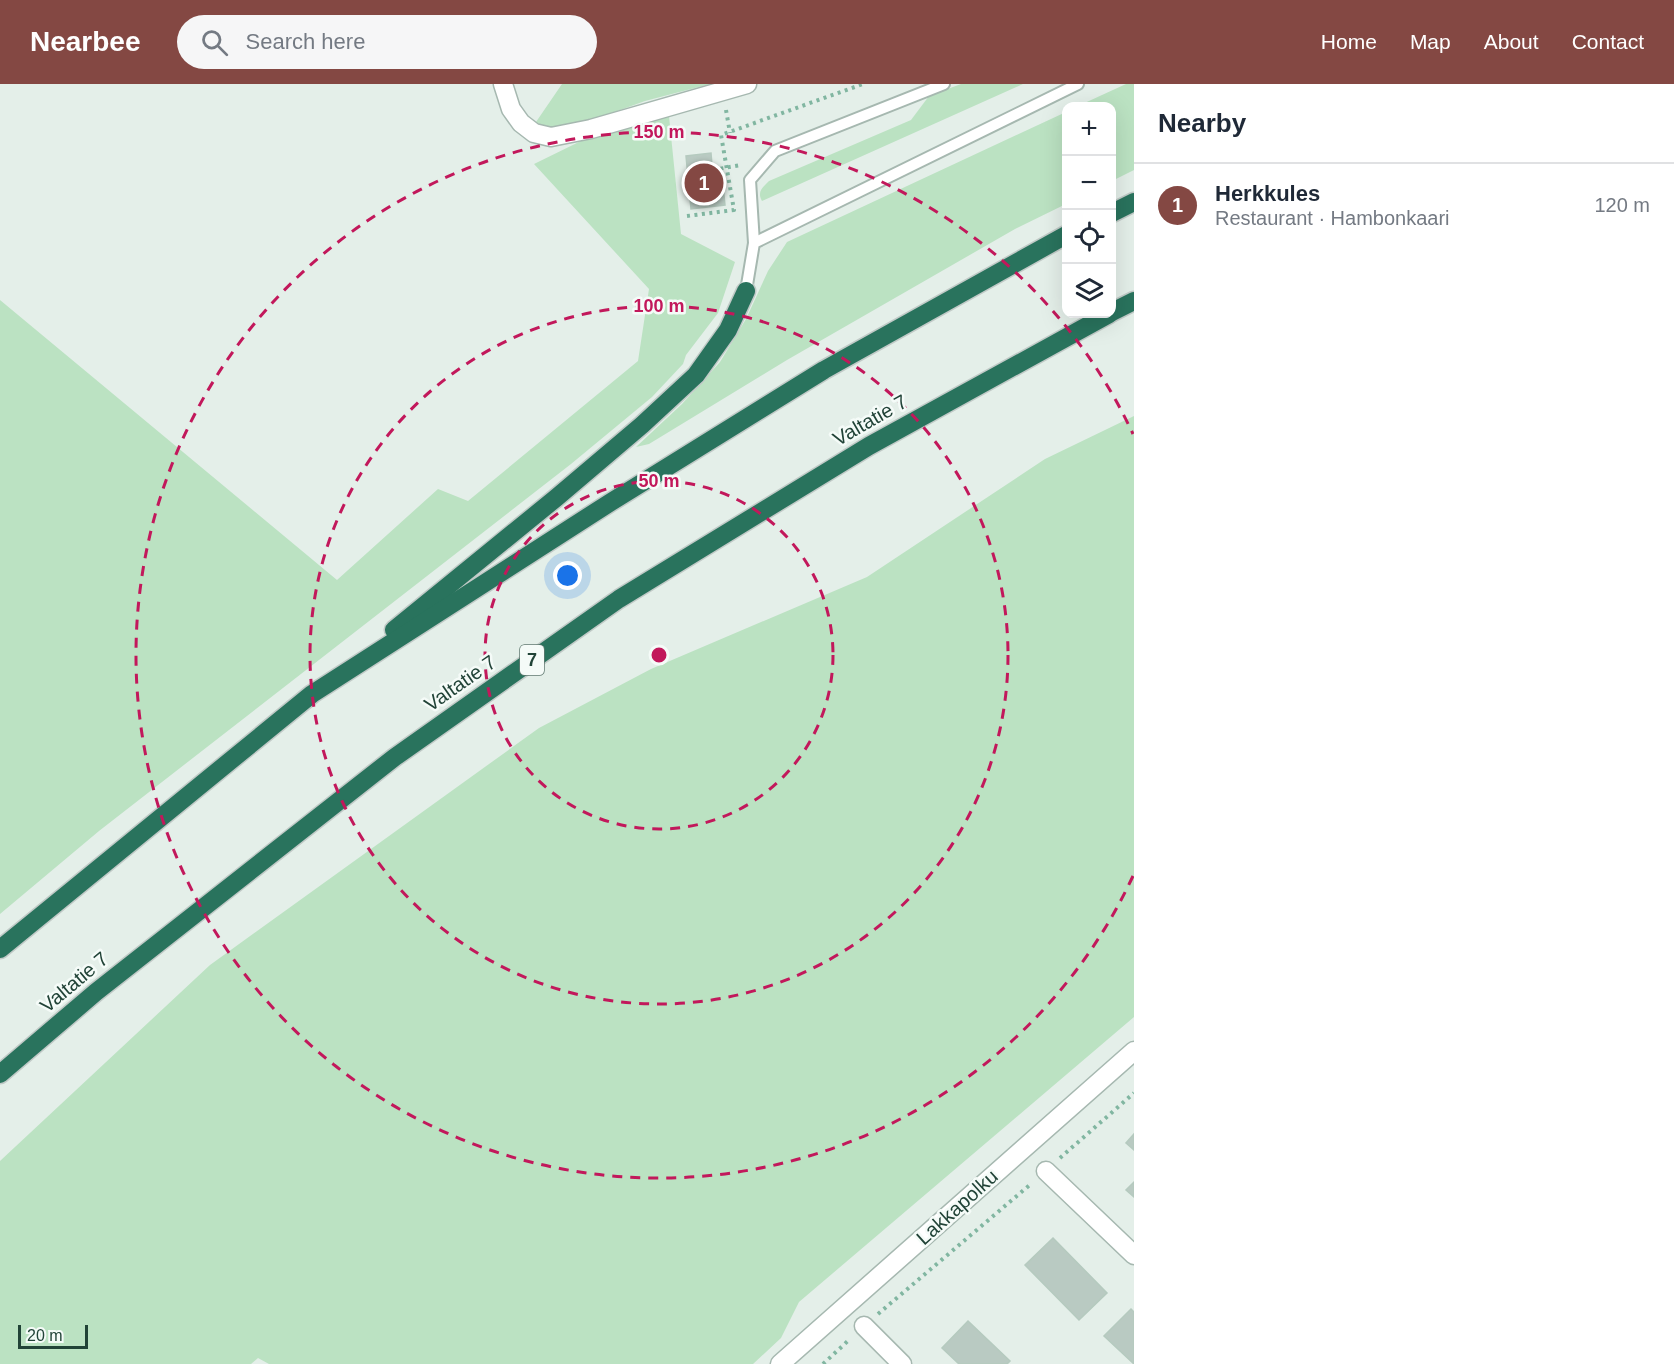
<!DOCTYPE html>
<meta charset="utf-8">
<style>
:root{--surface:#fff;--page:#f6f6f7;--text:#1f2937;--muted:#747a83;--line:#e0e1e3;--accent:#844843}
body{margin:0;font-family:Arial,sans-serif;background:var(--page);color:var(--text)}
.controls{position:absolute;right:18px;top:18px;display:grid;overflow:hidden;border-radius:12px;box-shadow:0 6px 24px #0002}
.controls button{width:54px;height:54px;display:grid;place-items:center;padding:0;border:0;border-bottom:2px solid var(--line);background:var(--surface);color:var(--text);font:30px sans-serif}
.scale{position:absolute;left:18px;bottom:15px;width:70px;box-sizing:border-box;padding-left:6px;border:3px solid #214337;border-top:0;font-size:16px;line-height:21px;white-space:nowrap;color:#214337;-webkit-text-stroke:4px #f5fbf8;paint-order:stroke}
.you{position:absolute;left:568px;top:492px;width:21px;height:21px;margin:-15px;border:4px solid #fff;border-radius:50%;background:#1a73e8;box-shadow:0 0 0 9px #1a73e833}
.badge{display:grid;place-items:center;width:39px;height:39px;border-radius:50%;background:var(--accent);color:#fff;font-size:20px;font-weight:700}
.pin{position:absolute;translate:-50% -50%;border:3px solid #fff;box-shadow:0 2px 6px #0006}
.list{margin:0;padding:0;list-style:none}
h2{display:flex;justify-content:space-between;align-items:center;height:78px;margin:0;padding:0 24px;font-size:26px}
h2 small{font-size:20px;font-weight:400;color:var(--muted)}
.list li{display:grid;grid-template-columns:39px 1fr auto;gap:18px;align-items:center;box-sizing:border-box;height:84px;padding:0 24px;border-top:2px solid var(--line)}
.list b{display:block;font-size:22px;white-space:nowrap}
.list p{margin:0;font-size:20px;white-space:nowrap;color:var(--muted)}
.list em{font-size:20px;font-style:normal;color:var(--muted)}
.icon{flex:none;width:33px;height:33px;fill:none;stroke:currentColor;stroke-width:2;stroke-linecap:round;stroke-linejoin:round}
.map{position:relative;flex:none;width:1134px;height:1280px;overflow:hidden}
header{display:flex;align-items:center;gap:36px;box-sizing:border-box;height:84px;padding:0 30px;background:var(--accent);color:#fff}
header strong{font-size:28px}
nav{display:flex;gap:33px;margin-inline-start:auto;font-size:21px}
.search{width:420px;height:54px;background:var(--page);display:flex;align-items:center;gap:15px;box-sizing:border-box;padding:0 21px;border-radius:33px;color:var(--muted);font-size:22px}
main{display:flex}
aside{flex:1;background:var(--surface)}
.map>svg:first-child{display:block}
.green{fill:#bbe2c2}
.building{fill:#b9cac2;stroke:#b5cabf;stroke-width:1.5}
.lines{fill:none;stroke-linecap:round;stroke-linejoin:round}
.lane-casing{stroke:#a6b8b0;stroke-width:14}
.street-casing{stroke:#a6b8b0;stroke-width:21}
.highway-casing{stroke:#c1cac7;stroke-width:21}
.path{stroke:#81b6a1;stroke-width:4;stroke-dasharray:3 4.5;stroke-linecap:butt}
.lane{stroke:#fff;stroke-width:10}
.street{stroke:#fff;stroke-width:18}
.highway{stroke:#29735d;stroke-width:18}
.ring{fill:none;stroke:#c2185b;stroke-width:3;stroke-dasharray:10 8}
.labels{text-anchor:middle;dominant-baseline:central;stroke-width:5;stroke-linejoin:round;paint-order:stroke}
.shield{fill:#f5fbf8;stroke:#617a71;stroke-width:1.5}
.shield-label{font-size:18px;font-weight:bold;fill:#214337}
.street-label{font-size:20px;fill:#214337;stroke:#f5fbf8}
.centre{fill:#c2185b;stroke:#f5fbf8;stroke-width:3}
.ring-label{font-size:18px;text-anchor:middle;font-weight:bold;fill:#c2185b;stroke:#f5fbf8;stroke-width:5;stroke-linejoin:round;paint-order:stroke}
</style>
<header>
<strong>Nearbee</strong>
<div class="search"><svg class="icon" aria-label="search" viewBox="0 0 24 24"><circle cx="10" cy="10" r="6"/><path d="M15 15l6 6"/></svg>Search here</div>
<nav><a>Home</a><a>Map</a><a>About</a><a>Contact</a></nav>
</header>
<main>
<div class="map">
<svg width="1134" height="1280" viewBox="0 0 1134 1280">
<rect width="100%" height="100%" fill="#e4efe9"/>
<g class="green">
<path d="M562,0h148l-65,17 -47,17 -37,10h-15l-10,-6z"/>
<path d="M961,0h62l-261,117c-5,-9 0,-13 7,-20l142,-61 18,-24z"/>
<path d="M1126,0h8v86l-22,11v-75h-34z"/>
<path d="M1066,28v92l-51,25 -228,131 -138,84 -13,3 46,-43 38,-42 26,-43 22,-48 19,-29z"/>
<path d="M669,32l12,118 54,28 -17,51 -32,42 -3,9 -31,33 -81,67 -472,367 -99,83v-614l337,280 101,-91 30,12 170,-140 11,-72 -115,-125 49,-24z"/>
<path d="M1134,332v601l-335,285 -18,36 -28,26h-484l-11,-6 -7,6h-251v-203l210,-196 329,-237 112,-59 216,-92 178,-118z"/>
</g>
<g class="building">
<path d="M711,69l2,24 9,-1 3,29 -34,4 -5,-53z"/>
<path d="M1134,1050v16l-8,-7z"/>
<path d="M1134,1098v15l-8,-7z"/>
<path d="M1053,1154l54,55 -28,27 -54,-55z"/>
<path d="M1131,1225l3,3v52l-30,-28z"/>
<path d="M968,1237l42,40 -3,3h-48l-17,-16z"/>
</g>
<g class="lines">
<defs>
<g id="lane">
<path d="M754,159l-4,-63 25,-29 169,-67"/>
<path d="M746,207l8,-48 324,-159"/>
</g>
<g id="street">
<path d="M503,0l8,25 10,14 13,10 17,4 40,-8 156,-45"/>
<path d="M1046,1087l88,84"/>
<path d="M864,1242l38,38"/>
<path d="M780,1280l354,-313"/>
</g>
<g id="highway">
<path d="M1112,129l22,-11"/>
<path d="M1112,228l22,-11"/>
<path d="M394,546l162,-132 86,-73 54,-50 32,-45 18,-39"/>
<path d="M0,865l312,-255 299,-192 213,-132 242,-135"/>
<path d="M0,990l96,-82 299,-235 224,-158 250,-153 240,-132"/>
</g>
</defs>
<use href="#lane" class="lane-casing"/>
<use href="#street" class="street-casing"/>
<use href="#highway" class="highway-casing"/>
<g class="path">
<path d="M726,26l4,23"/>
<path d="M713,86l28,-5"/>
<path d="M687,132l47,-6 -13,-75 142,-51"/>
<path d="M1060,1074l74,-65"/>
<path d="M878,1230l154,-131"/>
<path d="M823,1280l27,-25"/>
</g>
<use href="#lane" class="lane"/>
<use href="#street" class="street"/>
<use href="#highway" class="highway"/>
</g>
<g class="ring">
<circle cx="659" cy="571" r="174"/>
<circle cx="659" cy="571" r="349"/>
<path d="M1133 792A523 523 0 1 1 1133 350"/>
</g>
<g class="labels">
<rect class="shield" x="520" y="561" width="24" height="30" rx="4.5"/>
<g class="shield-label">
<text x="532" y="576">7</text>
</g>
<g class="street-label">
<text transform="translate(870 336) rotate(-30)">Valtatie 7</text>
<text transform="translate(460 599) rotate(-35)">Valtatie 7</text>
<text transform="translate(74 898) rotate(-40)">Valtatie 7</text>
<text transform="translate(957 1123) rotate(-42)">Lakkapolku</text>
</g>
</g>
<circle cx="659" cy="571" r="9" class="centre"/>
<g class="ring-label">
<text x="659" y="54">150 m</text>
<text x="659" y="228">100 m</text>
<text x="659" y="403">50 m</text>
</g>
</svg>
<div class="controls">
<button>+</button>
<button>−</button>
<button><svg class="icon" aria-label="locate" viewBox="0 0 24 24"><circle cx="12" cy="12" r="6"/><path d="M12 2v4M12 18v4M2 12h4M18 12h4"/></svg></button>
<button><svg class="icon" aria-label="layers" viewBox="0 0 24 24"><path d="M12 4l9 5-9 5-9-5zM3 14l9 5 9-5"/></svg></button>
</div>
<div class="scale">20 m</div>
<div class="you"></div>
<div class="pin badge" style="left:704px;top:99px">1</div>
</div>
<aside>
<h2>Nearby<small></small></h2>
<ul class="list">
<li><span class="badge">1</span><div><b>Herkkules</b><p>Restaurant · Hambonkaari</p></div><em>120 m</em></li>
</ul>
</aside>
</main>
